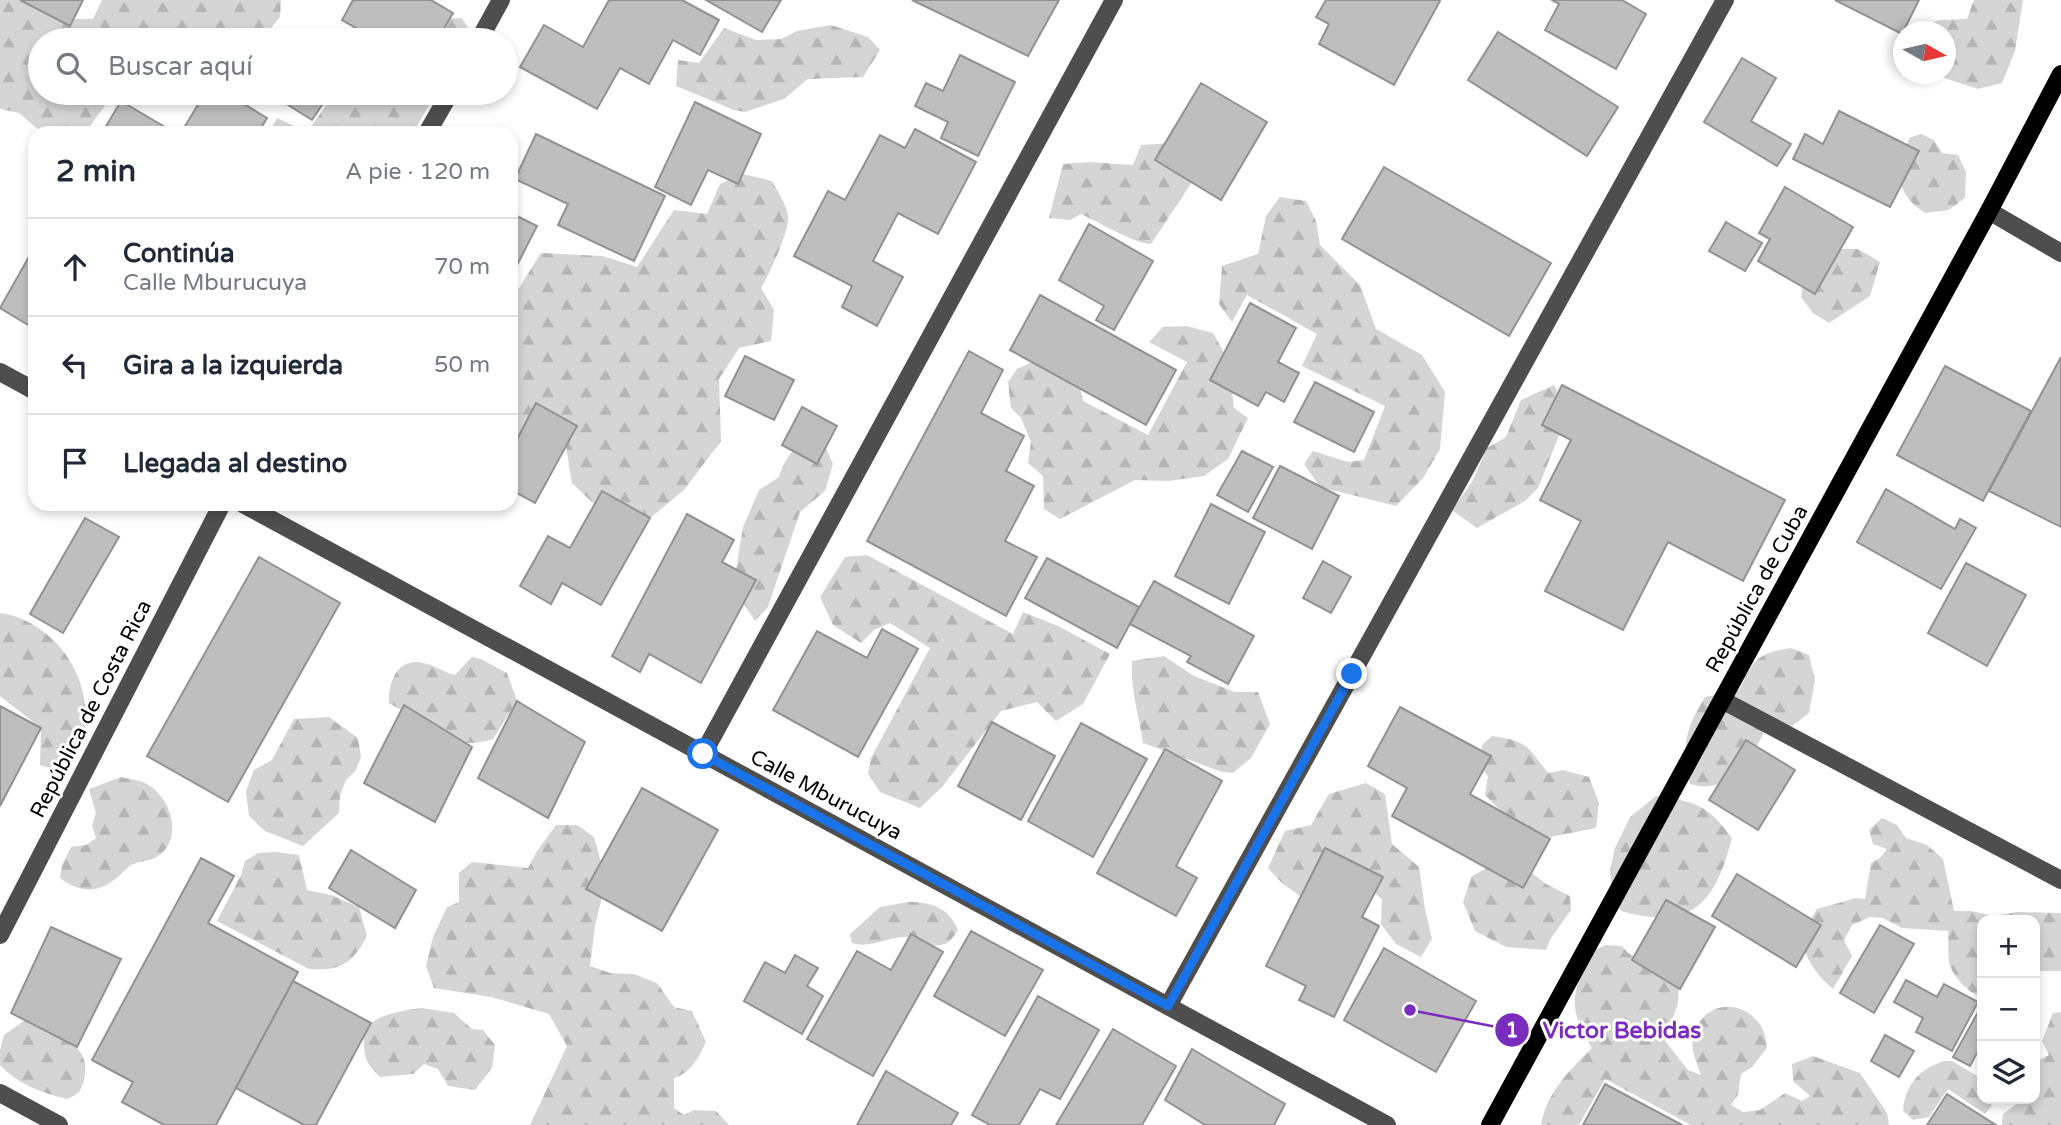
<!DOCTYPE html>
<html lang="es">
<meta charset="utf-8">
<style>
:root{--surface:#fff;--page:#f6f6f7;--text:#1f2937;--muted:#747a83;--line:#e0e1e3}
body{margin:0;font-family:"Varela Round",sans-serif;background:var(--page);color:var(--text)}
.controls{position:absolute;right:21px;bottom:21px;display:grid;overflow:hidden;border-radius:14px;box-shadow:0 4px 10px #0003}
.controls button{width:63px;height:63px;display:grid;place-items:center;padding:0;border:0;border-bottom:2px solid var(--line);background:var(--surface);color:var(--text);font:35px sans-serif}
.compass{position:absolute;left:1893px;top:21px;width:63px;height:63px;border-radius:50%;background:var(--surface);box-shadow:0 4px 10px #0003;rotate:98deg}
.stop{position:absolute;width:21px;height:21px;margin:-16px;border:5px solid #1a73e8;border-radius:50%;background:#fff}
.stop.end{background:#1a73e8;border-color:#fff;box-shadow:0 2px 7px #0008}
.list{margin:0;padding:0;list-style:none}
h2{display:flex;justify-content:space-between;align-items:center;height:91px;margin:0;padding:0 28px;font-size:30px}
h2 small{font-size:23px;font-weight:400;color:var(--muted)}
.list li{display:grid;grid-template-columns:46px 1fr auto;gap:21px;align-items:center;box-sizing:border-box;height:98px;padding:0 28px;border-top:2px solid var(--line)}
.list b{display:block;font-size:26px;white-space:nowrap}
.list p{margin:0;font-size:23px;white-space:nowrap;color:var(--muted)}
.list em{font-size:23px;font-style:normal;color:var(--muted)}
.icon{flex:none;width:38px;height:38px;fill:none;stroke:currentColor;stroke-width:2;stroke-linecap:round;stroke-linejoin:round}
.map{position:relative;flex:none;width:2061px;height:1125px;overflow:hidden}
.search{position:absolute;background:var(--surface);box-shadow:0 4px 10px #0003;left:28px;top:28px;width:490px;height:77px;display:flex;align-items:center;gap:18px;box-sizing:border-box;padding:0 24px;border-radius:38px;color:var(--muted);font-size:26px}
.panel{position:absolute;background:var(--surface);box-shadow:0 4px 10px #0003;left:28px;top:126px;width:490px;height:385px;border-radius:21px}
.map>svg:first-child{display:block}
.forest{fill:url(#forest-firs)}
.building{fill:#bebebe;stroke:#929292;stroke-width:2}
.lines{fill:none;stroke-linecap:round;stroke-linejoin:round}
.minor{stroke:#4e4e4e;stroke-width:18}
.major{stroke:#000;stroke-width:18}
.route{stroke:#1a73e8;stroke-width:9}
.labels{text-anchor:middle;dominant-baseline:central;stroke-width:6;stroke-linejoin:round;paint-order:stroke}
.street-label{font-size:21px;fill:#000;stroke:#fff}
.leader{fill:none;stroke:#7b2cbf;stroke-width:2.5}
.callout-dot{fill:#7b2cbf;stroke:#fff;stroke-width:2.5}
.mark-label{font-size:21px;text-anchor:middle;font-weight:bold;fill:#fff}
.callout-label{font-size:23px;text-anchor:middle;font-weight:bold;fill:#7b2cbf;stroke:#fff;stroke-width:6;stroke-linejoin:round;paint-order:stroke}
</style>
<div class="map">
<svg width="2061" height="1125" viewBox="0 0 2061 1125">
<defs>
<pattern id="forest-firs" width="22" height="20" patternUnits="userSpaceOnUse" patternTransform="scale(1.75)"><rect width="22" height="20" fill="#d5d5d5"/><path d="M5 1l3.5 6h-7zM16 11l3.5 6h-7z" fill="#b5b5b5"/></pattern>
</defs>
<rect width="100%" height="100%" fill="#fff"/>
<g class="forest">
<path d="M0,0h40l23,19h30l9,-19h179l-1,17 -19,23h-221v53h74l-29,40h-43l-23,-20 -19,-4z"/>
<path d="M1974,0h49l-8,51 -13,32 -24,6 -46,-15h14v-42l-30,-1v-2l23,-9 28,-1z"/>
<path d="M462,18l7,11 -5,11h-49l22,-21z"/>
<path d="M831,25l37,12 12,13 -17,27 -55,2 -24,20 -39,13 -11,-2 -58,-24 2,-26 21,3 25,-35 32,12 25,-1 16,-8z"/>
<path d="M335,93h101l-23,40h-144l8,-15 30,14z"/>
<path d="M1921,134l13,6 8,13 16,2 8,17 -1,26 -16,12 -24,3c-34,-23 -25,-40 -16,-75z"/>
<path d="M1174,143l18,39 -41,62c-15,0 -53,-22 -70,-30l-11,6 -21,-2 14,-54 25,-2 45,3 8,-20z"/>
<path d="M743,174l29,7c6,11 14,23 16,35 2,14 -19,59 -27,72l13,22 -3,31 -32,7 -20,31 2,62 -37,49 -34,28 -49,-7 -29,-28 -9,-55 -52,18v-159l8,1 22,-35 62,3 34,11 37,-57 33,4 13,-30z"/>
<path d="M1280,197l26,4 10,20 4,24 40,40 16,44 46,26 23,37 -5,57 -17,29 -27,28 -76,-19 -16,-23 9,-13 35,11 16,-2 21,-54 -83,-40 15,-32 -70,-39 -15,27 -13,-18 3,-38 36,-12 8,-38z"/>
<path d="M1828,249h30l22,13 -10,34 -41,27 -16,-10 -12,-16 5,-29z"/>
<path d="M1187,326l26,7 16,29 5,46 14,10 -20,41 -24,17 -35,5 -34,-1 -75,39 -16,-10 -1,-33 -15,-13 3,-21 -10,-24 -10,-10 -3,-26 9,-13 28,-13 29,4 9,41 65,34 39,-73 -38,-20 14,-15z"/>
<path d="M1554,385l9,18 3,15 -28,70 -13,13 -48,27 -25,-18 20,-28 15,-34 19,-11 15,-37z"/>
<path d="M803,435l19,4 11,25 -8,27 -25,21 -32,95 -13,14 -22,-33 10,-61 16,-37 19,-12 7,-16z"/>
<path d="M867,555l146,79 10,-22 35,14 52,28 -27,50 -27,17 -19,-19 -36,9 -59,76 -22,21 -40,-16 -12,-18 3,-16 59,-110 -40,-25 -16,7 -13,13 -28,-18 -13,-28 25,-40z"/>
<path d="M0,613c45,6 81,48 85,92 1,7 3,15 1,21 -5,18 -18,32 -31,44l-15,-5 1,-37 -41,-32z"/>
<path d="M1791,648l18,7 6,25 -6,33 -17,13 -28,6c-14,29 -36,64 -74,52 -10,-35 -4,-57 15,-87l34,-7c16,-31 16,-36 52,-42z"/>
<path d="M1164,656l30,20 41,16h23l12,32 -19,34 -18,15 -11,-1 -79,-29c-4,-28 -13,-55 -11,-82z"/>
<path d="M472,657l9,2 26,14 10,28 -24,38c-7,2 -15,4 -23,4 -21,0 -61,-29 -81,-40 -1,-20 8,-46 34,-40 11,2 21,9 32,12z"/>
<path d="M329,717l29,21 3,19 -5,13 -10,10 -6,16 -1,17 -36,33 -38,-15 -16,-15 -3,-25 8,-21 18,-10 22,-41z"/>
<path d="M1492,736c35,5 35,10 56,37l15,-3 26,7 10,26 -3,25 -72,14 -22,-30 -17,-17 3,-19 -9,-10 3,-21z"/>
<path d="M121,777c8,2 19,3 26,7 23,13 36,51 14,70 -9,8 -20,6 -30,11 -6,4 -11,11 -17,15 -19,14 -35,12 -54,-2l2,-13 9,-18 15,-2 10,-7 -4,-13 4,-12 -7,-24z"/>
<path d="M1366,783l19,11 7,50 27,23 6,42 7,30 -11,18 -25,-13 -15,-20 1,-25 -23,-18 -55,18 -22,-16 -14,-15 17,-37 26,-6 18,-31z"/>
<path d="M1656,796c42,6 51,9 76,42 -17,66 -40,93 -111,73l-9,-20 -2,-20 5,-23 15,-31z"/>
<path d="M1882,818l15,7 9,13 21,7 16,14 11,52h17l23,5 23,-4 44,1v58h-23l-3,5v-56h-53v77c-13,-3 -27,-19 -32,-31 -3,-10 -1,-24 -2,-35l-46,-3 -19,-10 -13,-1 -18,8 -8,15 8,16 -19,33c-10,-9 -16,-15 -23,-27 -13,-24 -6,-30 7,-53l39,-11 9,1 6,-36 9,-5 7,-9 -14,-5 -4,-14z"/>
<path d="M556,825h21l17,12 12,43 -11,46 -5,40 20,7 24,1 23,9 17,24 18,4 14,31c-7,15 -15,31 -32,36v30l10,7 10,-5 22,1 13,14h-199l37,-79 -18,-32 -58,-17 -57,-9 -8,-22 7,-29 14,-30 12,-5v-29l13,-11 56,6 9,-17z"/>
<path d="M275,852l24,3 8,35 24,5 28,12 8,29c-15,28 -26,35 -58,33l-92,-48 24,-46 4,-14 13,-8z"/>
<path d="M1498,862l23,2 25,20 24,12 1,14 -20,28 -5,12 -40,-3 -31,-16 -12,-29 9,-26z"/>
<path d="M908,902c24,0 41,6 50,28 -4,6 -8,13 -16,15 -13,3 -24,-9 -37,-8 -18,0 -36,12 -53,6l-2,-9 30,-27z"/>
<path d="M1605,945l17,1 6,7 51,27 -1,23 -13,38 23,29 13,5c-4,-12 -11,-26 -8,-38 9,-36 49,-40 68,-11 4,6 5,15 6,22l-15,19 -11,7 -3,21 -7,10 12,7 17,-2 25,-17 17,8 8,-5 -17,-15 -1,-17 21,-8 47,17 27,40 2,12h-198l-86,-46 -26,46h-38c5,-32 29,-55 51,-77 -25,-42 -20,-51 -3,-95z"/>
<path d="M422,1008l32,5 18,16 11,1 12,15 -3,23 -17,22 -27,-4 -10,-17 -14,-5 -11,10 -33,3c-12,-13 -15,-15 -16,-33 -3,-29 36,-33 58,-36z"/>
<path d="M2061,1012v113h-59l1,-11 19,-14 13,-1v-37l14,-7 -7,-14 11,-28z"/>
<path d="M25,1020c27,10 69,23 59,60 -3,11 -5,14 -17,19 -26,-6 -49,-15 -67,-34v-15l4,-15z"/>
<path d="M1944,1061h8l30,18v20h10l-1,7 -6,8 -37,-25 -19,28 -16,3 -10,-9c2,-26 16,-42 41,-50z"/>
</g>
<g class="building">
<path d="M20,0h63l-13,26z"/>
<path d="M353,0h78l22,13 -16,27h-60l-35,-20z"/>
<path d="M609,0h73l37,20 -19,35 -27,-15 -24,44 -29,-16 -23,41 -77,-42 24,-42 39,22z"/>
<path d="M706,0h75l-19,32z"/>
<path d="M912,0h147l-31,56z"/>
<path d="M1326,0h112l2,1 -46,84 -75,-41 10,-20 -13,-7z"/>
<path d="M1552,0h70l24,14 -30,55 -71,-39 14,-26z"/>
<path d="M1835,0h84l-17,34z"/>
<path d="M1498,32l120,75 -31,49 -119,-76z"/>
<path d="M960,55l55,27 -37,74 -37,-18 7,-16 -33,-16 11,-23 17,8z"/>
<path d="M1742,58l34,20 -25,43 40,23 -14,22 -73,-44z"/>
<path d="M1201,83l66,39 -46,78 -66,-40z"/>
<path d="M205,93h21l41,25 -9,15h-65l-9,-5z"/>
<path d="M269,93h61l-18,27z"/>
<path d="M121,101l54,32h-73z"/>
<path d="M695,102l66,32 -23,50 -30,-14 -17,35 -36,-18z"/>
<path d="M1839,111l80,40 -29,56 -97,-48 12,-25 18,10z"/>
<path d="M915,129l61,33 -38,72 -40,-21 -25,48 30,16 -26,49 -35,-19 10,-21 -58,-30 34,-65 17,9 35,-65 25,13z"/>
<path d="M536,134l129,62 -31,65 -76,-36 10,-21 -53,-25z"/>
<path d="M1384,167l167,96 -42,73 -167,-97z"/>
<path d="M1785,187l68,40 -38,67 -57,-33 12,-22 -11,-6z"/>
<path d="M511,213l26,13 -26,51z"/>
<path d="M1726,222l36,21 -17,28 -36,-20z"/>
<path d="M1089,224l64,37 -39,69 -18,-10 8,-14 -45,-26z"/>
<path d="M35,246v83l-35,-21z"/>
<path d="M1040,295l136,75 -30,55 -136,-75z"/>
<path d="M1250,303l46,25 -18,34 21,11 -15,29 -18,-10 -8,14 -48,-26z"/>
<path d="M969,351l34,19 -22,43 43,23 -18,35 28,15 -29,55 32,16 -31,59 -139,-75z"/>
<path d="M745,356l49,24 -20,40 -49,-24z"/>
<path d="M2061,357v170l-72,-36z"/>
<path d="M1945,366l86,45 -48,90 -86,-46z"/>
<path d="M1315,382l59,30 -20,40 -60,-30z"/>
<path d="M1562,385l223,115 -42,81 -75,-39 -45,88 -78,-39 36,-70 -41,-21 31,-60 -29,-15z"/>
<path d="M536,403l41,23 -42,77 -24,-13v-39z"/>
<path d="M802,407l35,19 -20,38 -35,-19z"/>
<path d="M1242,451l31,16 -25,45 -31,-17z"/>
<path d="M1280,466l59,30 -27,53 -59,-31z"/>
<path d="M1886,489l69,40 5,-10 16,9 -35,61 -84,-47z"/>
<path d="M602,491l48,27 -49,87 -39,-22 -11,21 -31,-18 28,-50 22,12z"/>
<path d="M1211,504l54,28 -36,72 -54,-28z"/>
<path d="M687,514l47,26 -12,22 34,18 -55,103 -52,-29 -9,18 -28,-16z"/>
<path d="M85,518l34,19 -56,96 -33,-19z"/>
<path d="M259,557l81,46 -112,199 -81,-46z"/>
<path d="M1047,558l92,49 -22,41 -92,-50z"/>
<path d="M1323,561l28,16 -20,36 -28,-15z"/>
<path d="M1966,563l60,32 -39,71 -59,-33z"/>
<path d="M1154,581l100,55 -26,48 -41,-22 4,-6 -61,-32z"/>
<path d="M882,629l36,20 -60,108 -85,-47 44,-79 50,27z"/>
<path d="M517,701l68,41 -37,76 -70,-40z"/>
<path d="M404,705l68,42 -37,75 -71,-39z"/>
<path d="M0,706l41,22 -41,78z"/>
<path d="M1400,707l91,49 -21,38 80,45 -27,49 -131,-72 15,-28 -39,-22z"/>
<path d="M992,722l63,34 -34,64 -63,-34z"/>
<path d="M1081,723l66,36 -54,98 -65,-36z"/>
<path d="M1746,740l49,30 -37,60 -49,-30z"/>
<path d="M1165,749l57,32 -46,85 21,12 -21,38 -79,-43z"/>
<path d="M642,788l76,42 -56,101 -76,-42z"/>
<path d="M1325,848l58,29 -21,40 17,9 -45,91 -35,-17 7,-14 -40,-20z"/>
<path d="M351,850l65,40 -21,38 -66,-40z"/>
<path d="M201,858l33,18 -26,47 90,49 -82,153h-52l-42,-23 11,-20 -41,-22z"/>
<path d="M1737,874l84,51 -25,42 -84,-51z"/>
<path d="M1666,900l49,27 -35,62 -48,-29z"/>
<path d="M1880,925l34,19 -40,69 -34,-20z"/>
<path d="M51,927l70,32 -44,88 -66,-34z"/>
<path d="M971,931l72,39 -38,66 -71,-40z"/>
<path d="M911,934l32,18 -70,124 -66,-37 50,-88 34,19z"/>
<path d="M1384,948l92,53 -40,71 -92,-52z"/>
<path d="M795,955l23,13 -11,18 16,10 -21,38 -58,-33 21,-39 20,11z"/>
<path d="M1906,980l31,17 7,-13 34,18 -26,49 -36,-19 7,-14 -29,-16z"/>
<path d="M293,981l78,42 -55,102h-12l-68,-37z"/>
<path d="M1038,996l61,34 -39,69 -20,-10 -21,36h-29l-18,-10z"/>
<path d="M1982,1005v39l-12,22 -17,-9z"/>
<path d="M1113,1029l63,37 -34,59h-86z"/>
<path d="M1885,1035l29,16 -15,26 -28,-16z"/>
<path d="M1192,1049l93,55 -11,21h-69l-40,-25z"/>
<path d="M886,1071l72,42 -7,12h-94z"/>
<path d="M1605,1084l77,41h-99z"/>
<path d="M1947,1094l49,31h-69z"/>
</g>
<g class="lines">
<g class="minor">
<path d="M479,40l22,-40"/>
<path d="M427,133l23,-40"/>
<path d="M1989,211l72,42"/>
<path d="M0,372l35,19"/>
<path d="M243,504l1144,621"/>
<path d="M1722,700l339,180"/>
<path d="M703,754l411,-754"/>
<path d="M0,935l222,-431"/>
<path d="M1168,1006l557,-1006"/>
<path d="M0,1093l59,32"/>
</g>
<path class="major" d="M1490,1125l499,-914 72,-137"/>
</g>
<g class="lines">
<path class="route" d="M703,754l465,252 184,-332"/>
</g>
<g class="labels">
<g class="street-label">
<text transform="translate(1757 589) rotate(-61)">República de Cuba</text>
<text transform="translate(91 709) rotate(-63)">República de Costa Rica</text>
<text transform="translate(826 795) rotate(28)">Calle Mburucuya</text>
</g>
</g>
<path class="leader" d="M1410 1010L1512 1030"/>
<g class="callout-dot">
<circle cx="1410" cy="1010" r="7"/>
<circle cx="1512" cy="1030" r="18"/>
</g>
<g class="mark-label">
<text x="1512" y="1037">1</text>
</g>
<g class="callout-label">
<text x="1622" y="1038">Victor Bebidas</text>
</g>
</svg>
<div class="controls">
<button>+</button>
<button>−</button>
<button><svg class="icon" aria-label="layers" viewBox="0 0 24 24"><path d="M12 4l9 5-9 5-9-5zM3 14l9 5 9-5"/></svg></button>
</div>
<svg class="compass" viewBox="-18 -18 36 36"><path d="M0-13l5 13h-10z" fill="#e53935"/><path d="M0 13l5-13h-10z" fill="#747a83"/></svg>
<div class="stop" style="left:703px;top:754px"></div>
<div class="stop end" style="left:1352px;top:674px"></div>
<div class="search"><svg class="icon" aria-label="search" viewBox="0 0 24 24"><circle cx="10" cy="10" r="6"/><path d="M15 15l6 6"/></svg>Buscar aquí</div>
<section class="panel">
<h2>2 min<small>A pie · 120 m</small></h2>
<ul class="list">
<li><svg class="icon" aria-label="ahead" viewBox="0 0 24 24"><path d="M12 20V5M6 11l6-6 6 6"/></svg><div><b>Continúa</b><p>Calle Mburucuya</p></div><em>70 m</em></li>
<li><svg class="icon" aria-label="left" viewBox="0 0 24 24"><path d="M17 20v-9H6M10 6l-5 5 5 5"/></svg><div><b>Gira a la izquierda</b></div><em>50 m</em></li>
<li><svg class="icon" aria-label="arrive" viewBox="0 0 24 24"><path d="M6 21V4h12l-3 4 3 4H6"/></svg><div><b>Llegada al destino</b></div></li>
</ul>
</section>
</div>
